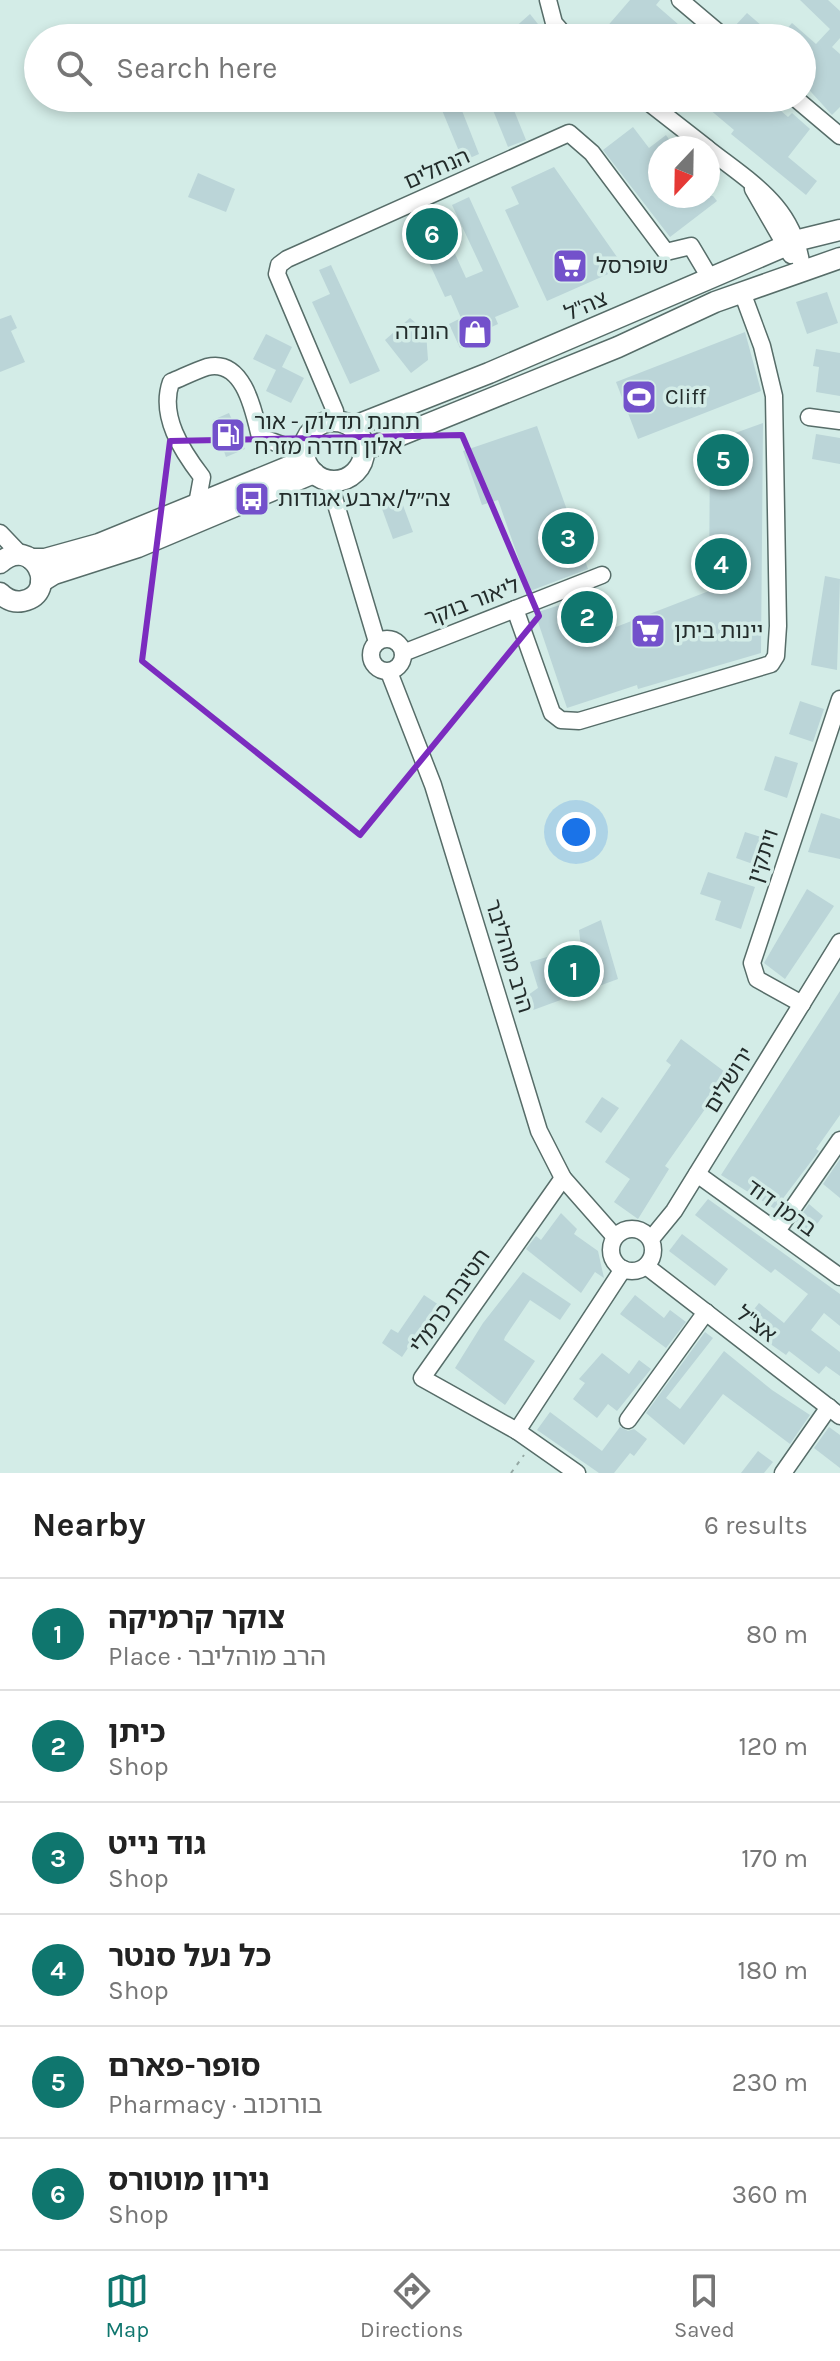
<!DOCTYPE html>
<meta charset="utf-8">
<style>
:root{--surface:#fff;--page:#f6f6f6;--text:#222;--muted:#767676;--line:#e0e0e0;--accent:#0f766e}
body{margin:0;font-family:Karla,"Noto Sans Hebrew",sans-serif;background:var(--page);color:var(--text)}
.compass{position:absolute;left:648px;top:136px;width:72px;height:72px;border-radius:50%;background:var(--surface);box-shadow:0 4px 12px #0003;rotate:202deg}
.you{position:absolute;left:576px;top:832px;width:28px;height:28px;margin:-20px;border:6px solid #fff;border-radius:50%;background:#1a73e8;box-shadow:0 0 0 12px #1a73e833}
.badge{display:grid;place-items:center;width:52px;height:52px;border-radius:50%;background:var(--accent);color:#fff;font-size:26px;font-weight:700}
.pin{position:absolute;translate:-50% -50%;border:4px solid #fff;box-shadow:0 2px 8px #0006}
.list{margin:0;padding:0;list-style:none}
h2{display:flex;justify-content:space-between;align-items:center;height:104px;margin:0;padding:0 32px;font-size:34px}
h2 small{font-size:26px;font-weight:400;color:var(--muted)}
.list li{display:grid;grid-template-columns:52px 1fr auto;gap:24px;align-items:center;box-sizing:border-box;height:112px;padding:0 32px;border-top:2px solid var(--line)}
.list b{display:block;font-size:30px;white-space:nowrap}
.list p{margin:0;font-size:26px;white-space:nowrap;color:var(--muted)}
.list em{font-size:26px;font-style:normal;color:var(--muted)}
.icon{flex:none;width:44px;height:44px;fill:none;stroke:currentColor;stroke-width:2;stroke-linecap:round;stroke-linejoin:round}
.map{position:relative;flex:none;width:840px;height:1473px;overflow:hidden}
.search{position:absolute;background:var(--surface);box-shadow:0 4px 12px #0003;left:24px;right:24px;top:24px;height:88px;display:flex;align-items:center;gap:20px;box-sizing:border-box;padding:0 28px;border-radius:44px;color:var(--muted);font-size:30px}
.sheet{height:776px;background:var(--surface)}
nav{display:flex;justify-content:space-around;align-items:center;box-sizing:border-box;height:112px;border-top:2px solid var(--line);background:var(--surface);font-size:22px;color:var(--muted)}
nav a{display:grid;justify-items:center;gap:4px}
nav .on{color:var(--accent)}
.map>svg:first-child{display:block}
.building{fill:#bbd5d8}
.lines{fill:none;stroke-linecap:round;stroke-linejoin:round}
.minor-casing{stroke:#576d69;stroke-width:19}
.major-casing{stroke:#576d69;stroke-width:23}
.path{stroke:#94a7a3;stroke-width:2;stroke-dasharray:4 6;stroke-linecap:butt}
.minor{stroke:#fff;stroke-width:16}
.major{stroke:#fff;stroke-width:20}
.marked{fill:none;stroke:#7b2cbf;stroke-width:6;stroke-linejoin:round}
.labels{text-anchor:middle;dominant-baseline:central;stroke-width:7;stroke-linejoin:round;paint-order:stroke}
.street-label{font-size:22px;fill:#232c2b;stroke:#d3ece7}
.poi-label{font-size:22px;fill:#232c2b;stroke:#d3ece7;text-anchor:start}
</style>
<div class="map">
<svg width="840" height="1473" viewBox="0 0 840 1473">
<rect width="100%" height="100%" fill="#d3ece7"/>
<g class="building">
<path d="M630,0h30l-4,5 38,33h-79l-10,-9z"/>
<path d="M800,0h28l12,11v27l-8,9 8,7v53l-8,8 -30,-33v-44h-23l13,-15 24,21 14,-15z"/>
<path d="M747,13l29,25h-30l-12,-11z"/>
<path d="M530,14l19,24h-46z"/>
<path d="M437,98h20l22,56 -16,7z"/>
<path d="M488,98h21l17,42 -18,7z"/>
<path d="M696,98h70l22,19 4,-4 18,16 -22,28 29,24 -11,14 -75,-61 3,-4z"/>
<path d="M633,127l16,21 17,-13 9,13h-15v48h53l4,5 -47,36 -67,-87z"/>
<path d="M554,167l70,100 -77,34 -42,-91 14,-6 -8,-17z"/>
<path d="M198,173l37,16 -9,23 -38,-15z"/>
<path d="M469,197l50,110 -24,10 3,7 -17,8 2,5 -23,11 -11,-24 12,-6 -10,-23 -6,2 -31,-67 25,-11 27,59 17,-7 -31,-66z"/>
<path d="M331,265l49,106 -30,13 -38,-82 18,-8 -11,-24z"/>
<path d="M827,292l11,31 -31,11 -11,-32z"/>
<path d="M11,315l6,13 -6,3 14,31 -25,10v-53z"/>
<path d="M410,318l16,14 2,28 -17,13 -26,-33z"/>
<path d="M745,332l16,59 -123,48 -22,-57z"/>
<path d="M266,334l26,13 -10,20 22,11 -13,25 -25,-12 10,-21 -23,-11z"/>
<path d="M816,349l24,4v43l-24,-4 3,-25 -6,-1z"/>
<path d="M229,413l16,36 -19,8 -13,-37z"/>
<path d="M763,423l-2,230 -123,36 -1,-4 -70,23 -32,-95 56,-18 12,37 106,-41 1,-149z"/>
<path d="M537,426l51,143 -58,22 -32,-91 -16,5 -19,-54z"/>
<path d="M816,434l24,4v26l-28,-5z"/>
<path d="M401,500l12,32 -20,7 -12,-33z"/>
<path d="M825,576l15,3 -3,91 -26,-5z"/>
<path d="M800,701l24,8 -11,33 -24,-8z"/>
<path d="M775,756l23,7 -11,35 -23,-8z"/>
<path d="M821,813l19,6v40l-32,-7z"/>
<path d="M745,832l28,9 -9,27 -28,-10z"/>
<path d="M708,872l47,15 -14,42 -26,-9 6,-19 -21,-7z"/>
<path d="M807,889l27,17 -49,73 -21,-16z"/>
<path d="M601,920l17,59 -93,34 -4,-13 17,-12 -8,-26 51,-15 -2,-17z"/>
<path d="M840,991v124l-24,34 3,2 -44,58 -54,-34z"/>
<path d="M681,1039l48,36 -64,91 4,3 -31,50 -24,-17 16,-23 -25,-17 66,-97 -5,-4z"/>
<path d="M602,1097l17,11 -18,25 -16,-11z"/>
<path d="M840,1159v39l-17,-14z"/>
<path d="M708,1199l132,95v32l-16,-13 -13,17 29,22v24l-14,-10 -7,8 -30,-23 -3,4 -17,-12 4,-5 -26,-20 12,-15 25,20 24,-29 -33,-25 -4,4 -76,-58z"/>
<path d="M809,1204l14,12 -13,17 -14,-11z"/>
<path d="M561,1213l16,16 -3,5 24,17 6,27 -9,-6 -14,21 -55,-44 10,-13 5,4z"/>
<path d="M682,1234l46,35 -13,17 -46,-35z"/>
<path d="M523,1272l48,32 -11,16 -30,-20 -25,37 -1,3 31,21 -30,44 -50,-37 28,-45z"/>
<path d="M424,1295l18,12 -22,36 -6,-4 -12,18 -20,-14 9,-14 7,4z"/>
<path d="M635,1295l29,23 6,-8 16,12 -20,26 -46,-34z"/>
<path d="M705,1332l8,6 -47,60 14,11 44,-58 48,39 38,25 -20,29 -67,-50 -39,51 -38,-32z"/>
<path d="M602,1353l27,21 10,-14 12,9 -34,42 -9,-7 -11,14 -24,-19 12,-16 -6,-4z"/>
<path d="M550,1412l52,39 18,-24 8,4 6,-2 13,10 -13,17 -4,-3 -16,20h-15l-62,-43z"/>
<path d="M829,1427l11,8v33l-26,-20z"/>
<path d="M758,1451l15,11 -9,11h-23z"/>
</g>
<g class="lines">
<defs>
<g id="minor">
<path d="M548,0l6,23 13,15"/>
<path d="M680,0l45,38"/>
<path d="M643,98l64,50"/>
<path d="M795,98l45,38"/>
<path d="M708,149c45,35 87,58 94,120"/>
<path d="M753,189l38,66"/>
<path d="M809,417l31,4"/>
<path d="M331,421l4,-10 -58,-137 2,-9 8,-6 282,-126 23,20 74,99 25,-6 19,32"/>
<path d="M329,481l48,161"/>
<path d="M197,504l5,-27c-20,-26 -43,-61 -31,-95 12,-5 24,-11 36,-15 37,-9 47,45 53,70l44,16"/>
<path d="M0,533l21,22"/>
<path d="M515,609l37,104 9,7 18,1 192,-57 5,-8 2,-30 -4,-230 -12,-50 -20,-54"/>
<circle cx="387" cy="655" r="16"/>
<path d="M403,653l199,-78"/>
<path d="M389,672l44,113 106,346 24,47 52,59"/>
<path d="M802,1004l-45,-25 -5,-16 88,-264"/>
<path d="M697,1174l143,103"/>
<path d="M563,1178l-141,200 95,53 60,42"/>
<circle cx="632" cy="1250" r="21"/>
<path d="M777,1231l63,-91"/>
<path d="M651,1239l23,-28 166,-269"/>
<path d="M646,1266l194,150"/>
<path d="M628,1420l78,-108"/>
<path d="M517,1431l106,-162"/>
<path d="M783,1473l46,-66"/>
</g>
<g id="major">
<circle cx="334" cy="451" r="30"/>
<path d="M352,427l137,-54 310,-133 41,-10"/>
<path d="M364,450l254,-103 97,-45 125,-44"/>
<path d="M31,559h14l54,-15 206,-84"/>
<path d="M0,563c33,-30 61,30 23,38 -9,2 -16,-1 -23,-8"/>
<path d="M41,582l13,-8 84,-27 176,-74"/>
</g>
</defs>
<use href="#minor" class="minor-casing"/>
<use href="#major" class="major-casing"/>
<path class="path" d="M511,1473l13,-18"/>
<use href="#minor" class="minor"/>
<use href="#major" class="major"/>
</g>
<path class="marked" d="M462,435l77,181 -179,219 -218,-174 28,-220z"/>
<defs>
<symbol id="supermarket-square" viewBox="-11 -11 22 22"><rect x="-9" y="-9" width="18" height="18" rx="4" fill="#7351cb" stroke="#d3ece7"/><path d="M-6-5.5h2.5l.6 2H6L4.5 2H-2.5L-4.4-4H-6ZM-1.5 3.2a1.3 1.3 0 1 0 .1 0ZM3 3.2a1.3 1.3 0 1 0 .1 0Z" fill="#fff"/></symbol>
<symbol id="shop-square" viewBox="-11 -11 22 22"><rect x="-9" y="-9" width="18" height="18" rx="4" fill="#7351cb" stroke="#d3ece7"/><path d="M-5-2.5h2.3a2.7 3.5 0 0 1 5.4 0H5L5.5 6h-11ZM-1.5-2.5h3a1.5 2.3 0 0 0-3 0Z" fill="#fff"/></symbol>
<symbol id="stadium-square" viewBox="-11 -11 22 22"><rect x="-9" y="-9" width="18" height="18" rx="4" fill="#7351cb" stroke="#d3ece7"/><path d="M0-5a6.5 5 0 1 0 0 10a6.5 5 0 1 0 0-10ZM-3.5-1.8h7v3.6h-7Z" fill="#fff"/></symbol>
<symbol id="fuel-square" viewBox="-11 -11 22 22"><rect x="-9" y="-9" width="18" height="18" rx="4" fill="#7351cb" stroke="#d3ece7"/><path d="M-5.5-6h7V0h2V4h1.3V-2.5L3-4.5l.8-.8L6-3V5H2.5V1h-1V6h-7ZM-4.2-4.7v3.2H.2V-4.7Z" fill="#fff"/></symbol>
<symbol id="bus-square" viewBox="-11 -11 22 22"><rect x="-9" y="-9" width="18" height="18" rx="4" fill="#7351cb" stroke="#d3ece7"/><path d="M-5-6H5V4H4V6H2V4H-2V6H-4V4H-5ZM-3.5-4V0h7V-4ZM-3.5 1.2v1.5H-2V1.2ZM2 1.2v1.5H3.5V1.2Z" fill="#fff"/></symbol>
</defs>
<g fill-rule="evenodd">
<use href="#supermarket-square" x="550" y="246" width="40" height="40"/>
<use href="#shop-square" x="455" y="312" width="40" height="40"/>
<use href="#stadium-square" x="619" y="377" width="40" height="40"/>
<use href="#fuel-square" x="208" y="415" width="40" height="40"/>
<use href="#bus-square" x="232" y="479" width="40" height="40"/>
<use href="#supermarket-square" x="628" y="611" width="40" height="40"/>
</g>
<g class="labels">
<g class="street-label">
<text transform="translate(437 169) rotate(-24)">הנחלים</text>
<text transform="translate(586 306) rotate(-23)">צה"ל</text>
<text transform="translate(472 602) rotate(-21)">ליאור בוקר</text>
<text transform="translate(763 856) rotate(-72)">ויתקין</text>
<text transform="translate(509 956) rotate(73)">הרב מוהליבר</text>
<text transform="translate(729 1080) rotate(-58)">ירושלים</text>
<text transform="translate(781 1208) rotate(36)">ברמן דוד</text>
<text transform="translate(450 1301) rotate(-55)">חטיבת כרמלי</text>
<text transform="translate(756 1324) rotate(38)">אצ"ל</text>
</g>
<g class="poi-label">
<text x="596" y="266">שופרסל</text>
<text x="449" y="332" text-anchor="end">הונדה</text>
<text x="665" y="397">Cliff</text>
<text x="254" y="422">תחנת תדלוק - אור<tspan x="254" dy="25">אלון חדרה מזרח</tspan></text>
<text x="278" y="499">צה״ל/ארבע אגודות</text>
<text x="674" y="631">יינות ביתן</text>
</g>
</g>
</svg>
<svg class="compass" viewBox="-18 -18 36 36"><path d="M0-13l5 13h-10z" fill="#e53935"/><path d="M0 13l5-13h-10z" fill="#767676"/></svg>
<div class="you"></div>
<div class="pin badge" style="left:574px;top:971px">1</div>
<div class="pin badge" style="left:587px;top:617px">2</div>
<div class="pin badge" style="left:568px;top:538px">3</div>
<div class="pin badge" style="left:721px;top:564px">4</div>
<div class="pin badge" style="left:723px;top:460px">5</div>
<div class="pin badge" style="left:432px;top:234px">6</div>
<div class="search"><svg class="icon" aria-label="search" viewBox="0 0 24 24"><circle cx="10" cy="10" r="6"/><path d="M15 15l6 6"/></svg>Search here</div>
</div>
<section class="sheet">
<h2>Nearby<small>6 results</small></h2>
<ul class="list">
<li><span class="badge">1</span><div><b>צוקר קרמיקה</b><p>Place · הרב מוהליבר</p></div><em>80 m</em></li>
<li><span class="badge">2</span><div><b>כיתן</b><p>Shop</p></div><em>120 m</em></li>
<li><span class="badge">3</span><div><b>גוד נייט</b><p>Shop</p></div><em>170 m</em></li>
<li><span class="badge">4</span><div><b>כל נעל סנטר</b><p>Shop</p></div><em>180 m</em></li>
<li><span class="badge">5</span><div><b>סופר-פארם</b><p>Pharmacy · בורוכוב</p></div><em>230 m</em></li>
<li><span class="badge">6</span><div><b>נירון מוטורס</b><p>Shop</p></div><em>360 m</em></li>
</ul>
</section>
<nav>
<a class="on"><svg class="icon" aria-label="map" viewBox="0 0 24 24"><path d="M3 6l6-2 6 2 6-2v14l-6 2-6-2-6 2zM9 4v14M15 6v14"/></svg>Map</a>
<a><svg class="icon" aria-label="directions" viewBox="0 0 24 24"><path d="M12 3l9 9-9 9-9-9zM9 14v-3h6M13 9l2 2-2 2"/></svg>Directions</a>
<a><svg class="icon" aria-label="saved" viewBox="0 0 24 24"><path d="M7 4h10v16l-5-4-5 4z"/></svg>Saved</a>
</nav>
